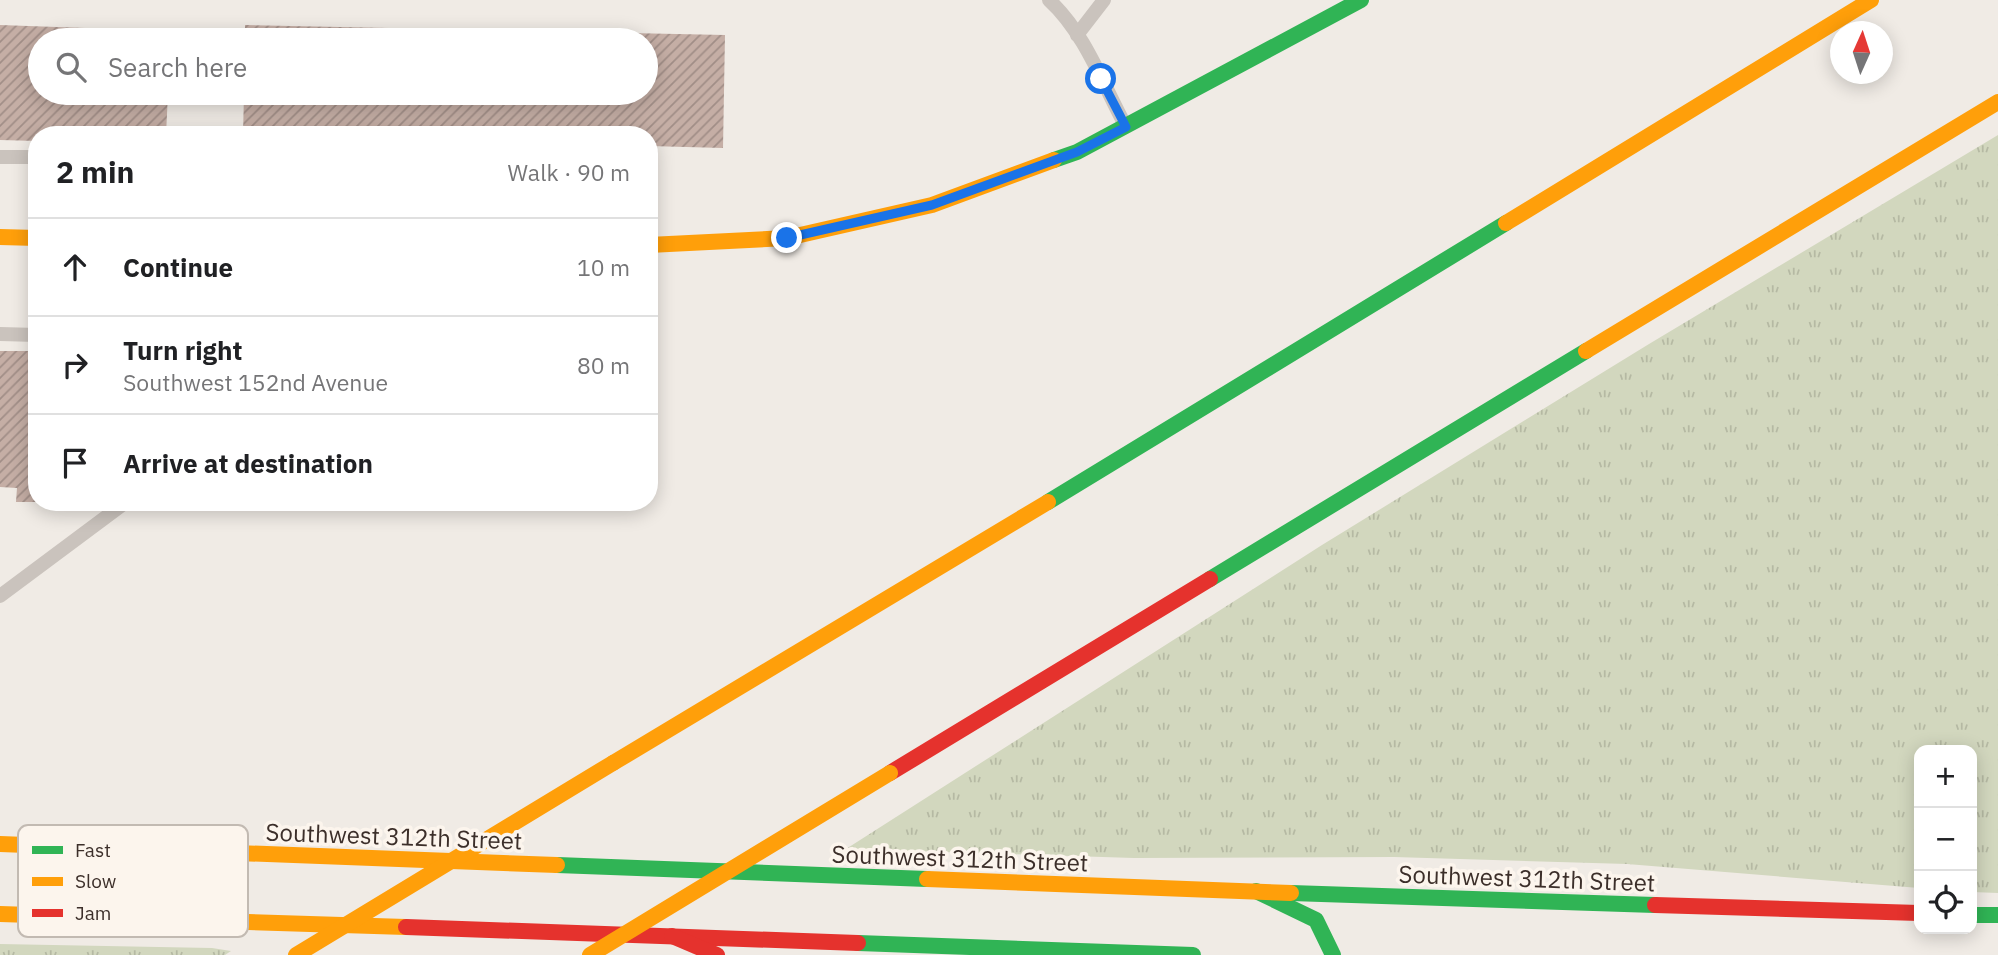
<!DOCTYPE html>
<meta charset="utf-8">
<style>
:root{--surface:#fff;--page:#f6f6f6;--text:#202124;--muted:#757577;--line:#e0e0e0}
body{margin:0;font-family:"IBM Plex Sans",sans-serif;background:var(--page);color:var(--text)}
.controls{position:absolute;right:21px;bottom:21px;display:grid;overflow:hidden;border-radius:14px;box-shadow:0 4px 18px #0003}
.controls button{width:63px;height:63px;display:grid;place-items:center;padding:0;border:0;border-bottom:2px solid var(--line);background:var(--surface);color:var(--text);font:35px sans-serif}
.compass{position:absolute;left:1830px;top:21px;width:63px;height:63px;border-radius:50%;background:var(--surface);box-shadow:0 4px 18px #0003;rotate:3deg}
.stop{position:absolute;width:21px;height:21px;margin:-16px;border:5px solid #1a73e8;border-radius:50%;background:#fff}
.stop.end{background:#1a73e8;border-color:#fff;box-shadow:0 2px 7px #0008}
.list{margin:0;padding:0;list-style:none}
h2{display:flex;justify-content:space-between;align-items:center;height:91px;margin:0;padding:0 28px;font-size:30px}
h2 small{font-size:23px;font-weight:400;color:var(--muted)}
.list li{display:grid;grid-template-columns:46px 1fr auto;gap:21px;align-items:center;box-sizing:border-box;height:98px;padding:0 28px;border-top:2px solid var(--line)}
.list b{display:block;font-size:26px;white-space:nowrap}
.list p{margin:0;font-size:23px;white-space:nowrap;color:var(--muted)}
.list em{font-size:23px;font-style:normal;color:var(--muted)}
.icon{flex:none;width:38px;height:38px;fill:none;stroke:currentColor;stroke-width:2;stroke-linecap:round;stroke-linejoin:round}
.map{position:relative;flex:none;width:1998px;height:955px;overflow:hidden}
.search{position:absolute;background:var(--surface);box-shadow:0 4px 18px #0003;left:28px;top:28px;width:630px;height:77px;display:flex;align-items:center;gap:18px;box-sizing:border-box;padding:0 24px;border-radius:38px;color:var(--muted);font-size:26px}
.panel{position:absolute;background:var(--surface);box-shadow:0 4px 18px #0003;left:28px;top:126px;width:630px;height:385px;border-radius:28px}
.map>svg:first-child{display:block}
.grass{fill:url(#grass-tufts)}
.building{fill:url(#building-hatch)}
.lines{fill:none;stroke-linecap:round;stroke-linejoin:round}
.lane{stroke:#cac3bd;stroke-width:14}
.fast{stroke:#30b455;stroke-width:16}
.slow{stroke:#ff9f0a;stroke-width:16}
.jam{stroke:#e5322d;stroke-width:16}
.slow-bridge{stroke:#ff9f0a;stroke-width:16}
.route{stroke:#1a73e8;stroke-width:9}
.labels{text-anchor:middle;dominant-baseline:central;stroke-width:7;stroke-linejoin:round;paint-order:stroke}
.street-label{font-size:24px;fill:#3c2f2a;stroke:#fcf5ed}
.key{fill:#fcf5ed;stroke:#c2bab2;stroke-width:2}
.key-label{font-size:19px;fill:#3c2f2a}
</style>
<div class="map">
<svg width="1998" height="955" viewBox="0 0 1998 955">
<defs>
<pattern id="grass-tufts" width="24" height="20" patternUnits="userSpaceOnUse" patternTransform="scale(1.75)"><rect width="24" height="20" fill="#d2d7be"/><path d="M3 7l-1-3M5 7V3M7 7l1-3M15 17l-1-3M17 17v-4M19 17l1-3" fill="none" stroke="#b5b9a3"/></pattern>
<pattern id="building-hatch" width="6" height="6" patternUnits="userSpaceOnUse" patternTransform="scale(1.75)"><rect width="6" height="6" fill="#c5aea5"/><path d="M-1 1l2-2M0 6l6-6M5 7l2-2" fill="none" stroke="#a18e87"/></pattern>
</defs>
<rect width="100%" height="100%" fill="#f0ebe5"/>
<g class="grass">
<path d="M1998,135v758l-26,-1v-142h-53v138l-292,-24 -233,-7 -260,1 -288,-9 476,-304 327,-201z"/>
<path d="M0,944l212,4 19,3 -6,4h-225z"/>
</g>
<g class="building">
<path d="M0,25l170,6v9h-130v53h128l-2,42h-129v6l-37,-1z"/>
<path d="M245,25l480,10 -2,113 -74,-2v-11h-406l1,-42h402v-53h-401z"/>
<path d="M0,351h37v151h-21l1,-14 -17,-1z"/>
</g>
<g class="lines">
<g class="lane">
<path d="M1049,0c35,32 53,82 75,123"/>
<path d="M1077,35l27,-35"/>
<path d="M0,157h37"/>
<path d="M0,334l37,1"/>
<path d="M0,596l126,-94"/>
</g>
<g class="fast">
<path d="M1054,160l23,-8 284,-152"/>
<path d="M1048,502l458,-279"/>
<path d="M1210,579l376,-228"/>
<path d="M557,865l370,14"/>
<path d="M1256,891l60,29 17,35"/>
<path d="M1291,893l364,12"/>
<path d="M1972,915h26"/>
<path d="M858,943l335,12"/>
</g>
<g class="slow">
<path d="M1506,223l365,-223"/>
<path d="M0,237l37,1"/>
<path d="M649,245l138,-7 145,-33 122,-45"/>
<path d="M1586,351l412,-249"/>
<path d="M613,763l435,-261"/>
<path d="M0,844l557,21"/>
<path d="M927,879l364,14"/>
<path d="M0,914l406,13"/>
</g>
<g class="jam">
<path d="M890,773l320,-194"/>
<path d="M1655,905l264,8"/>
<path d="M406,927l452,16"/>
<path d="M672,936l45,19"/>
</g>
<g class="slow-bridge">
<path d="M296,955l317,-192"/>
<path d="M590,955l300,-182"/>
</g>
</g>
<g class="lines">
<path class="route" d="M787,238l145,-33 145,-53 49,-25 -25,-48"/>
</g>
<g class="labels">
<g class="street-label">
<text transform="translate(394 836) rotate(2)">Southwest 312th Street</text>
<text transform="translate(960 858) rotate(2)">Southwest 312th Street</text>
<text transform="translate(1527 878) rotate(2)">Southwest 312th Street</text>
</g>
</g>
<rect x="18" y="825" width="230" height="112" rx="10" class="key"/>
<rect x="32" y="846" width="31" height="8" fill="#30b455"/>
<rect x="32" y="877" width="31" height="9" fill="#ff9f0a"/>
<rect x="32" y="909" width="31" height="8" fill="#e5322d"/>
<g class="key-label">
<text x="75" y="857">Fast</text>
<text x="75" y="888">Slow</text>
<text x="75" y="920">Jam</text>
</g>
</svg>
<div class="controls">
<button>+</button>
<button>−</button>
<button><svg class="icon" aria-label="locate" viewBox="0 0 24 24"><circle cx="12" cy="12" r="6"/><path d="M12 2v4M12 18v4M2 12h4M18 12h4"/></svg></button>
</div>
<svg class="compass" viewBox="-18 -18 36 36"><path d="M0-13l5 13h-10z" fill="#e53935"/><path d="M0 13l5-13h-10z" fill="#757577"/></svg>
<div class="stop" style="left:1101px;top:79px"></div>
<div class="stop end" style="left:787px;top:238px"></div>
<div class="search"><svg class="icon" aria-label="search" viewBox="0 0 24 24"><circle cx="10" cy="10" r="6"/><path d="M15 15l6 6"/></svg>Search here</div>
<section class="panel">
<h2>2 min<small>Walk · 90 m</small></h2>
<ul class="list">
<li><svg class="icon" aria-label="ahead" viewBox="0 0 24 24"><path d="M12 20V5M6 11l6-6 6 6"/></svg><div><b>Continue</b></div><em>10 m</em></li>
<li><svg class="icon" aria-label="right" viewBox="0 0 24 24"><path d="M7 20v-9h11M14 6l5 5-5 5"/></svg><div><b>Turn right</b><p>Southwest 152nd Avenue</p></div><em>80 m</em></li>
<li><svg class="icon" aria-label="arrive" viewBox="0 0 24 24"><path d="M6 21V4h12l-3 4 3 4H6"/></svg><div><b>Arrive at destination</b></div></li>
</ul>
</section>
</div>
